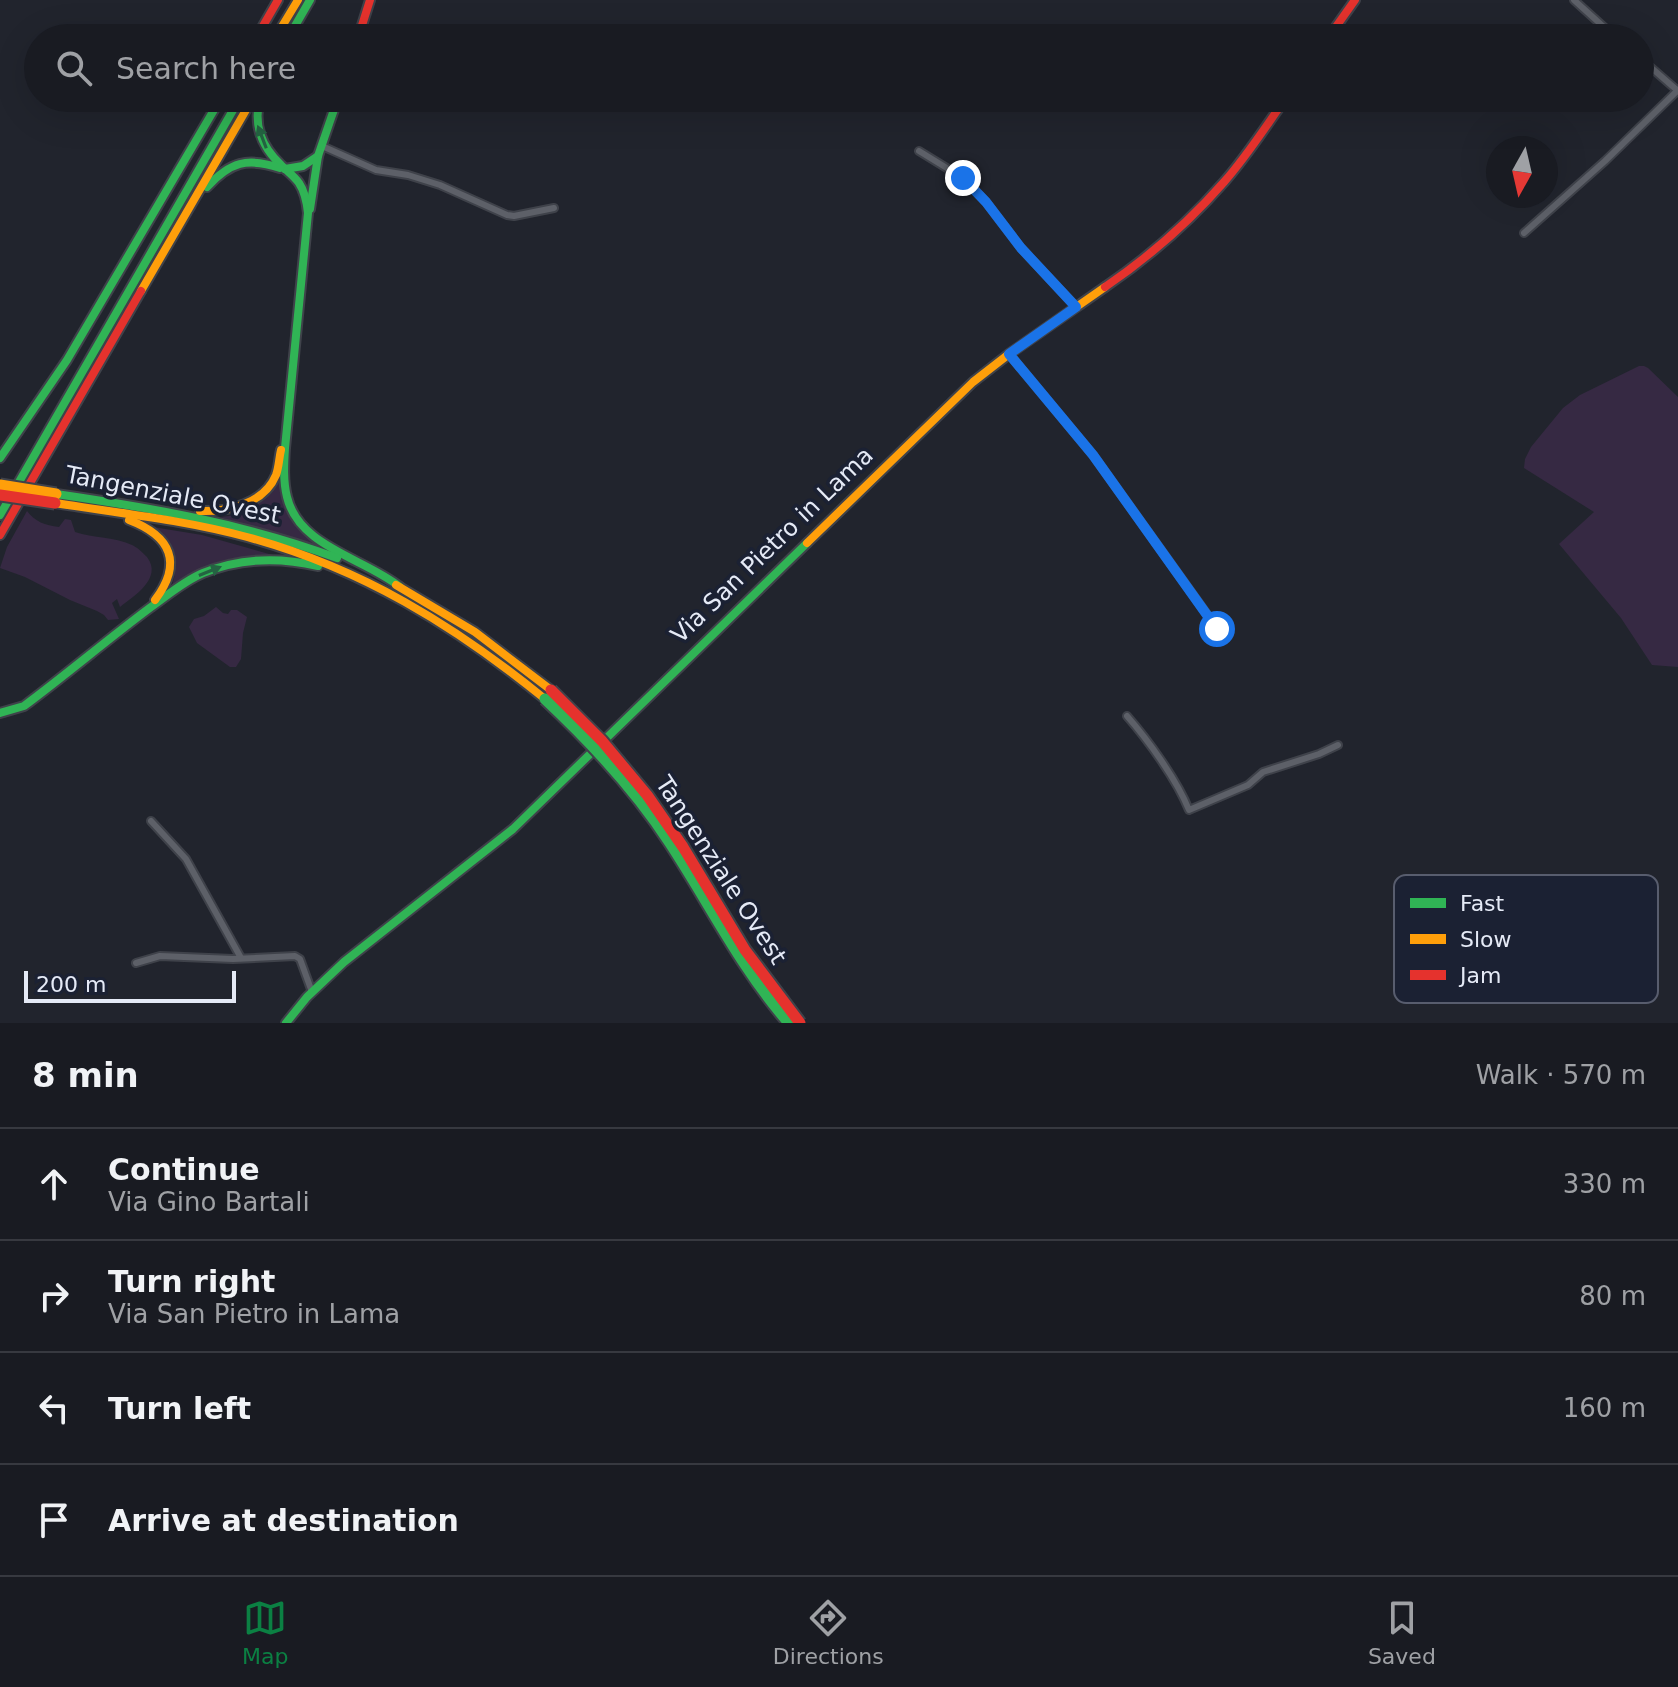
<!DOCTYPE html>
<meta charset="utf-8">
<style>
:root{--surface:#191b22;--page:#22242a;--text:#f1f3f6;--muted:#9fa1a5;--line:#373940;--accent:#0b8043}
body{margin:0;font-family:"DejaVu Sans",sans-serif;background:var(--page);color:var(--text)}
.compass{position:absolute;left:1486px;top:136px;width:72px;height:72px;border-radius:50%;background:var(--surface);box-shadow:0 8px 32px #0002;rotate:188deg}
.scale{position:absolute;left:24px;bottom:20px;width:212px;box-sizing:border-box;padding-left:8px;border:4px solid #e5eaf6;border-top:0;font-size:22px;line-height:28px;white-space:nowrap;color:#e5eaf6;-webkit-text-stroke:6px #1b2133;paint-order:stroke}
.stop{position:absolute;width:24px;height:24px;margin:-18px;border:6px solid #1a73e8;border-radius:50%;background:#fff}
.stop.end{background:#1a73e8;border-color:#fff;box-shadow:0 2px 8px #0008}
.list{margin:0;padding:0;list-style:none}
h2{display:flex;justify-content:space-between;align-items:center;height:104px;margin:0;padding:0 32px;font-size:34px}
h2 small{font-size:26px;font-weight:400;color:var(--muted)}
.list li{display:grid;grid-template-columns:52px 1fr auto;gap:24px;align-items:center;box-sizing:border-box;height:112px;padding:0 32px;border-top:2px solid var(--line)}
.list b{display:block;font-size:30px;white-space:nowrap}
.list p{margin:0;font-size:26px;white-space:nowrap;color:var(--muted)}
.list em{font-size:26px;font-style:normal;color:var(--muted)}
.icon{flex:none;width:44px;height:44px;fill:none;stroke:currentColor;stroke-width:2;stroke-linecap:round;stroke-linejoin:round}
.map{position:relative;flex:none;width:1678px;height:1023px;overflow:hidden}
.search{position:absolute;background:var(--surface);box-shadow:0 8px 32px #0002;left:24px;right:24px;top:24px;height:88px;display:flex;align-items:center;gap:20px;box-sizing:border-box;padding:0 28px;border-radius:44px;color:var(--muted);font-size:30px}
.sheet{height:552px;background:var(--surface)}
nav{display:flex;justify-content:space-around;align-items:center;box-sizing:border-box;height:112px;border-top:2px solid var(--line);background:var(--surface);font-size:22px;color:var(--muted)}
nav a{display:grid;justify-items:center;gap:4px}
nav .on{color:var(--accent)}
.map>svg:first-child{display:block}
.green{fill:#362943}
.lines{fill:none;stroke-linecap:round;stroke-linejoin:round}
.street-casing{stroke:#3f424a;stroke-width:10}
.fast-casing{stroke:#3f424a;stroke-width:12}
.slow-casing{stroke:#3f424a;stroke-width:12}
.jam-casing{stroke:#3f424a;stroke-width:12}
.street{stroke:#5d6068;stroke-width:6}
.fast{stroke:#30b455;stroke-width:8}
.slow{stroke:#ff9f0a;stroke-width:8}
.jam{stroke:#e5322d;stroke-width:8}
.fast-bridge-casing{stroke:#3f424a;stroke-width:15;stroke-linecap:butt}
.slow-bridge-casing{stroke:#3f424a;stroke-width:15;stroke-linecap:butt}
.jam-bridge-casing{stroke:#3f424a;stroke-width:15;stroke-linecap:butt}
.fast-bridge{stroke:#30b455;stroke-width:11}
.slow-bridge{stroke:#ff9f0a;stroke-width:11}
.jam-bridge{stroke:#e5322d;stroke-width:11}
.oneway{fill:#246342}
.route{stroke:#1a73e8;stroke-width:10}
.labels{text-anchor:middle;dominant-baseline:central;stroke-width:7;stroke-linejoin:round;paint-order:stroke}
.street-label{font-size:24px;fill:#e5eaf6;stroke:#1b2133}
.key{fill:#1b2133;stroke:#585d6e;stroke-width:2}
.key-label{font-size:22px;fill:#e5eaf6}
</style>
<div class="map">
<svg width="1678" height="1023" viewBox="0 0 1678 1023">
<rect width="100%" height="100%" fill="#21242d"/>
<g class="green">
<path d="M1639,366h5l4,2 30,29v270l-26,-2 -31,-47 -62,-74 35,-32 -70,-44 1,-9 6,-12 32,-39 17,-13z"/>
<path d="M280,477l2,10 35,59 -97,-29c29,-2 46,-16 60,-40z"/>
<path d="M27,511c8,11 18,14 32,16l6,-8 6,1 4,12c18,6 41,5 57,13 5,2 11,8 15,12 16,21 -13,39 -27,50l-3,-8 -5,4 7,16 -11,1 -4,-5 -7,-4 -27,-11 -45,-23 -25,-9 7,-21z"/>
<path d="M153,527l49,8 74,21c-17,1 -36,0 -52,4 -19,5 -35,16 -52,26l3,-12z"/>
<path d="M216,607l7,6 5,1 3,-4h6l10,7 -4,16 -2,26 -5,8h-6l-33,-24 -8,-16 5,-8 10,-3z"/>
</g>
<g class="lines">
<defs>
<g id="street">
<path d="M1574,0l42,38"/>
<path d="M1640,58l38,33"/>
<path d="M322,146l54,24 32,5 32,10 67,30 7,1 40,-8"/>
<path d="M919,151l44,27 23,24 35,46 55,59"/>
<path d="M1524,233l81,-72 73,-71"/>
<path d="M1009,354l84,101 131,183"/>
<path d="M1127,716c21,24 50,64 62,94l59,-25 15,-13 56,-18 19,-9"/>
<path d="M151,821l35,38 55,99"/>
<path d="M136,963l24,-7 73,3 62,-3 5,3 12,33"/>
</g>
<g id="fast">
<path d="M288,38l22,-38"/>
<path d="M260,98c-7,27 1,48 21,67 6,6 13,11 18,18 6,9 8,20 9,30l-23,235c-1,16 -2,33 2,49 12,50 77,61 113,90"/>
<path d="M285,169l18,-3 15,-10"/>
<path d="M207,187c23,-25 40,-30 73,-19"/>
<path d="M310,209l8,-53 20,-58"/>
<path d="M0,458l67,-98 154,-262"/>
<path d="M56,494c96,14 190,30 281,64"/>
<path d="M0,515l240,-417"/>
<path d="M0,713l24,-7c43,-32 84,-67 127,-99 17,-12 33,-26 52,-34 37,-15 76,-16 115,-7"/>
<path d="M286,1023l21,-26 37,-35 169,-133 294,-286"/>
</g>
<g id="slow">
<path d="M275,38l23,-38"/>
<path d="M141,291l112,-193"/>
<path d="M55,503c64,10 129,17 192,34 114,31 207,88 298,162"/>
<path d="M200,511c28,1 64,-7 76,-36 3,-8 3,-17 5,-25"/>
<path d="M129,520c42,16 54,43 26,80"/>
<path d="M807,543l166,-161 36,-28 96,-67"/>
<path d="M396,585l79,47 76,58"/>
</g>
<g id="jam">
<path d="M256,38l22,-38"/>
<path d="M358,38l12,-38"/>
<path d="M1328,38l27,-38"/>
<path d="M1105,287c44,-30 84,-65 119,-105 23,-26 42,-56 62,-84"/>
<path d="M0,535l141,-244"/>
</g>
</defs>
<use href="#street" class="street-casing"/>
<use href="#fast" class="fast-casing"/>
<use href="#slow" class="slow-casing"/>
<use href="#jam" class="jam-casing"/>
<use href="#street" class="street"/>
<use href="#fast" class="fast"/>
<use href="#slow" class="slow"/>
<use href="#jam" class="jam"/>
<defs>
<path id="fast-bridge" d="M545,699c47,44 90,90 125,144 40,61 71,125 119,180"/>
<path id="slow-bridge" d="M0,485l56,9"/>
<g id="jam-bridge">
<path d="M0,495l55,8"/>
<path d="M551,690l51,51 45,54 36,52 62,103 55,73"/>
</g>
</defs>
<use href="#fast-bridge" class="fast-bridge-casing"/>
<use href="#slow-bridge" class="slow-bridge-casing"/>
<use href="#jam-bridge" class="jam-bridge-casing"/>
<use href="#fast-bridge" class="fast-bridge"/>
<use href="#slow-bridge" class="slow-bridge"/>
<use href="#jam-bridge" class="jam-bridge"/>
</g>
<defs><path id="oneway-solid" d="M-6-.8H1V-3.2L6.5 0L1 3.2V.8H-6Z" transform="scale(2)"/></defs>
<g class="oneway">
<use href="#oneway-solid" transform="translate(262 137) rotate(-111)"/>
<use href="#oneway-solid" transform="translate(210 571) rotate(-22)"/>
</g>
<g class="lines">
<path class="route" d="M963,178l23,24 35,46 55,59 -67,47 84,101 124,174"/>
</g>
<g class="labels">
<g class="street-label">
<text transform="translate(173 495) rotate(11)">Tangenziale Ovest</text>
<text transform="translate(772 545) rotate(-44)">Via San Pietro in Lama</text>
<text transform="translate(721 870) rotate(57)">Tangenziale Ovest</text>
</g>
</g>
<rect x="1394" y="875" width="264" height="128" rx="12" class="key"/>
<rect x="1410" y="898" width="36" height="10" fill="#30b455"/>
<rect x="1410" y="934" width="36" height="10" fill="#ff9f0a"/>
<rect x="1410" y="970" width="36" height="10" fill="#e5322d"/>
<g class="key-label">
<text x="1460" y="911">Fast</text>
<text x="1460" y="947">Slow</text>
<text x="1460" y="983">Jam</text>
</g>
</svg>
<svg class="compass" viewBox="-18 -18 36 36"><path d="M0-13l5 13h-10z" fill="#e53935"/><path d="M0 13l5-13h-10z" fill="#9fa1a5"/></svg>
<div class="scale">200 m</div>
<div class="stop" style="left:1217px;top:629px"></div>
<div class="stop end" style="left:963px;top:178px"></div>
<div class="search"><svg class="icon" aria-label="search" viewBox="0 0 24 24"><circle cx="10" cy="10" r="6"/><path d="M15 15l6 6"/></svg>Search here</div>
</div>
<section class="sheet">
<h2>8 min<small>Walk · 570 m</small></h2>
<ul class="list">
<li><svg class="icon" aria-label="ahead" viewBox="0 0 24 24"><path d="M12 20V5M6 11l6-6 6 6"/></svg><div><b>Continue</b><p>Via Gino Bartali</p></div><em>330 m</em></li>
<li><svg class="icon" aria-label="right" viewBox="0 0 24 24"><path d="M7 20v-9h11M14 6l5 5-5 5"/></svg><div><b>Turn right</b><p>Via San Pietro in Lama</p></div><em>80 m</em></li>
<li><svg class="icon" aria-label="left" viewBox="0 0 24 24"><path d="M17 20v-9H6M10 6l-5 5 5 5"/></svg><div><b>Turn left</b></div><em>160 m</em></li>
<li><svg class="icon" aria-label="arrive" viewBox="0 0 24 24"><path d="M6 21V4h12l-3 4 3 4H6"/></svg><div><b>Arrive at destination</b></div></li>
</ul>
</section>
<nav>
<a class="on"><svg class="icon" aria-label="map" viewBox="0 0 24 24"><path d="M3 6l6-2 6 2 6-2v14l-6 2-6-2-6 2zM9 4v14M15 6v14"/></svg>Map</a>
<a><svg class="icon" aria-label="directions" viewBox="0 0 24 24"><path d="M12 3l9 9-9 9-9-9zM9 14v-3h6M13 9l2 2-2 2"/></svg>Directions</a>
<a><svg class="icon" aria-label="saved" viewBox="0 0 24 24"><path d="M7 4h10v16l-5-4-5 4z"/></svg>Saved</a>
</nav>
